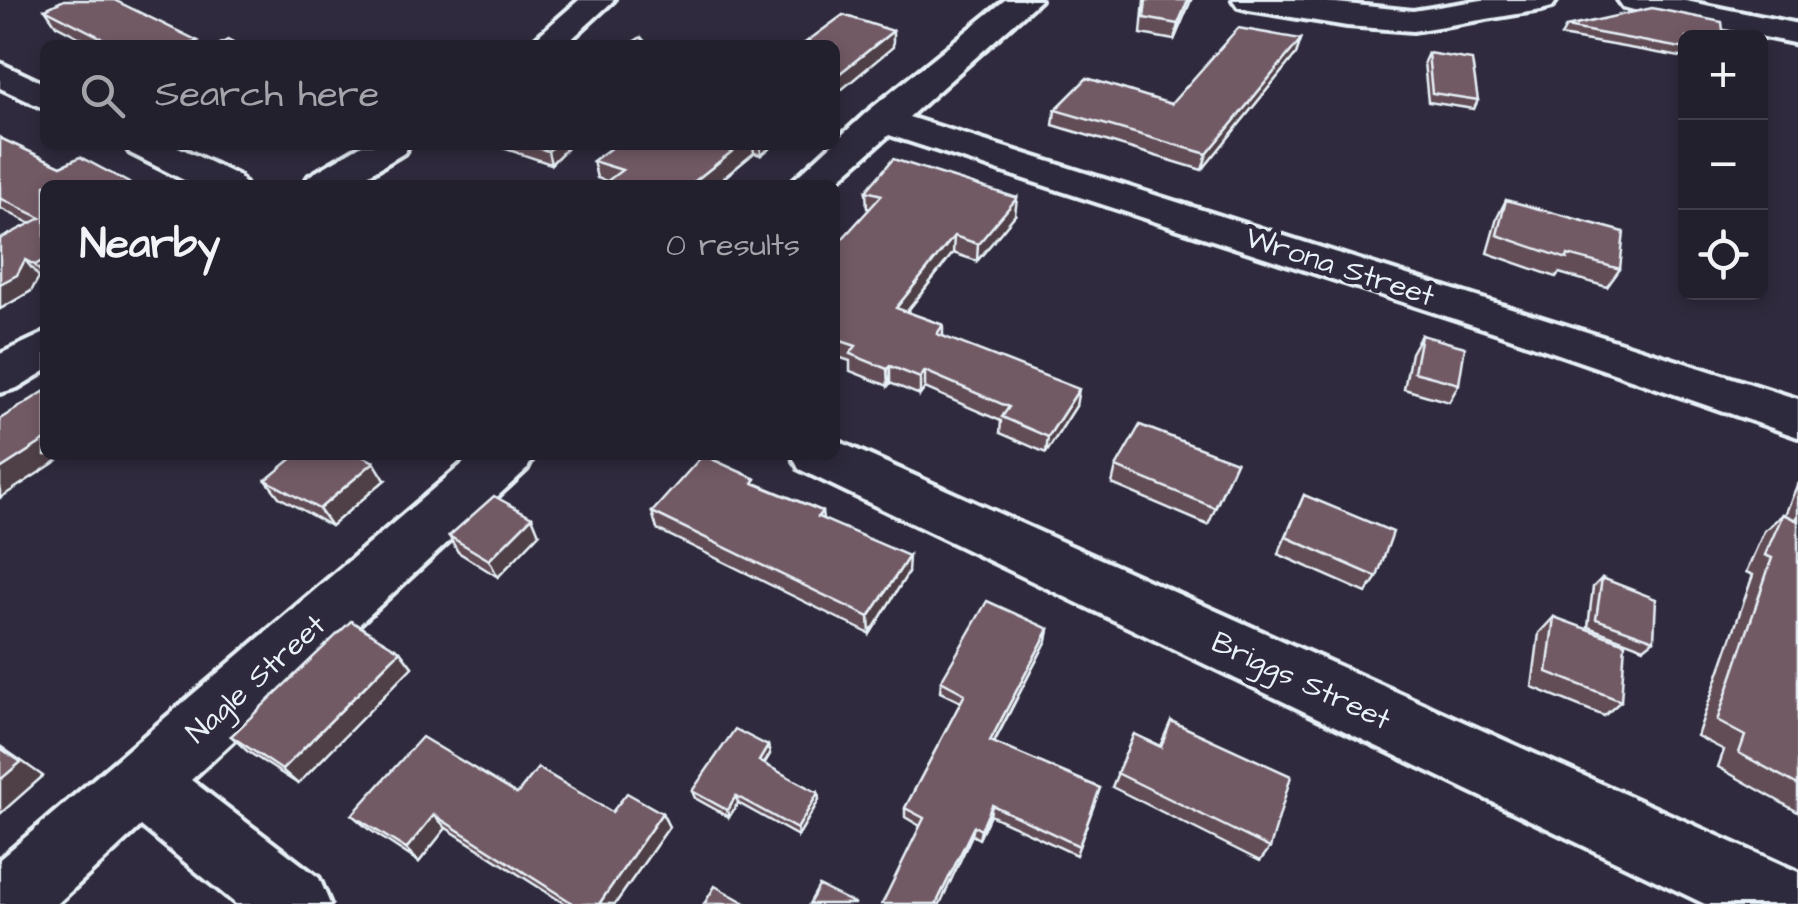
<!DOCTYPE html>
<meta charset="utf-8">
<style>
:root{--surface:#23202e;--page:#2b2836;--text:#f1f3f6;--muted:#a3a3aa;--line:#403e4a}
body{margin:0;font-family:"Architects Daughter",sans-serif;background:var(--page);color:var(--text)}
.controls{position:absolute;right:30px;top:30px;display:grid;overflow:hidden;border-radius:15px;box-shadow:0 5px 15px #0003}
.controls button{width:90px;height:90px;display:grid;place-items:center;padding:0;border:0;border-bottom:2px solid var(--line);background:var(--surface);color:var(--text);font:50px sans-serif}
.list{margin:0;padding:0;list-style:none}
h2{display:flex;justify-content:space-between;align-items:center;height:130px;margin:0;padding:0 40px;font-size:42px}
h2 small{font-size:32px;font-weight:400;color:var(--muted)}
.icon{flex:none;width:55px;height:55px;fill:none;stroke:currentColor;stroke-width:2;stroke-linecap:round;stroke-linejoin:round}
.map{position:relative;flex:none;width:1798px;height:904px;overflow:hidden}
.search{position:absolute;background:var(--surface);box-shadow:0 5px 15px #0003;left:40px;top:40px;width:800px;height:110px;display:flex;align-items:center;gap:25px;box-sizing:border-box;padding:0 35px;border-radius:15px;color:var(--muted);font-size:38px}
.panel{position:absolute;background:var(--surface);box-shadow:0 5px 15px #0003;left:40px;top:180px;width:800px;height:280px;border-radius:15px}
.map>svg:first-child{display:block}
.lines{fill:none;stroke-linecap:round;stroke-linejoin:round}
.minor-casing{stroke:#e8f1f8;stroke-width:8}
.minor{fill:#2f2a3d;fill-rule:evenodd}
.wall{fill:#624d57;stroke:#e8f1f8;stroke-width:2.5}
.shaded-wall{fill:#503f47;stroke:#e8f1f8;stroke-width:2.5}
.building{fill:#725a65;stroke:#e8f1f8;stroke-width:2.5}
.labels{text-anchor:middle;dominant-baseline:central;stroke-width:9;stroke-linejoin:round;paint-order:stroke}
.street-label{font-size:30px;fill:#e8f1f8;stroke:#2f2a3d}
</style>
<div class="map">
<svg width="1798" height="904" viewBox="0 0 1798 904">
<rect width="100%" height="100%" fill="#2f2a3d"/>
<filter id="ink" filterUnits="userSpaceOnUse"><feTurbulence type="fractalNoise" baseFrequency=".01" numOctaves="2"/><feDisplacementMap in="SourceGraphic" scale="20" xChannelSelector="R" yChannelSelector="G"/><feConvolveMatrix kernelMatrix="1 2 1 2 8 2 1 2 1" color-interpolation-filters="sRGB"/></filter>
<g filter="url(#ink)">
<g class="lines">
<defs>
<g id="minor">
<path d="M579,0h35l-49,45h-37z"/>
<path d="M1005,0h35l-131,117 889,282v38l-300,-104 -609,-198 -57,50h-44l79,-73z"/>
<path d="M1233,0h75l105,11 69,-11h75l-5,7 -11,3 -128,21 -66,-5 -98,-16 -11,-3z"/>
<path d="M1618,0h63l117,24v20l-164,-34 -11,-3z"/>
<path d="M0,63l45,21v25l-45,-21z"/>
<path d="M125,145h49l65,31 6,9h-51l-64,-32z"/>
<path d="M362,145h47l-5,8 -53,32h-48l6,-9z"/>
<path d="M45,333v38l-28,17 -17,5v-39z"/>
<path d="M835,440l963,432v32h-93l-906,-435 -7,-14h43z"/>
<path d="M473,455h61l-7,14 -336,311 128,98 11,26h-94l-95,-78 -84,78h-57v-45z"/>
</g>
</defs>
<use href="#minor" class="minor-casing"/>
<use href="#minor" class="minor"/>
</g>
<g class="wall">
<path d="M1144,0h47l-17,40 -33,-6z"/>
<path d="M45,9l156,36h-107l-38,-20z"/>
<path d="M1566,27l120,11v20l-125,-22z"/>
<path d="M1301,39l-5,15 -94,116 -149,-45 2,-15 116,-6z"/>
<path d="M1428,53l50,47 -4,9 -46,-7 -4,-40z"/>
<path d="M0,138l45,47v95l-6,-3 -8,14 -31,18 31,-85 -31,-16z"/>
<path d="M494,145h76l-19,19z"/>
<path d="M615,145h159l-13,10 -7,-2 -39,32h-113l5,-4 -10,-3 -4,-17z"/>
<path d="M866,191l149,24 -38,46 -24,-8 -46,59 36,13v11l133,70 -30,47 -46,-20 1,-12 -76,-33 -5,7 -30,-12 -2,3 -38,-15v-10l-15,-5v-109l35,-38 -3,-1z"/>
<path d="M1506,200l114,69 -13,18 -48,-14 -3,4 -69,-24 10,-35z"/>
<path d="M1421,335l38,49 -10,18 -45,-13 7,-36z"/>
<path d="M1236,462l-28,63 -96,-41 4,-17z"/>
<path d="M266,480h119l-54,46 -52,-29z"/>
<path d="M1798,483v329l-80,-45 6,-17 -27,-14 56,-161 -7,-3 18,-41 19,-17 2,1z"/>
<path d="M757,484l65,27 1,8 85,54 -38,61 -213,-105 -5,-17z"/>
<path d="M1304,495l73,82 -11,16 -88,-39z"/>
<path d="M539,534l-41,43 -40,-25 -9,-16z"/>
<path d="M1602,578l52,62 -10,8 -56,-21 5,-40z"/>
<path d="M1554,617l67,84 -17,15 -72,-29 7,-54z"/>
<path d="M1049,629l-2,11 -53,103 106,45 -24,67 -86,-40 -11,24 -7,-4 -52,-9 -15,-9v-9l56,-106 -21,-10 1,-11z"/>
<path d="M400,651l12,16 -114,117 -51,-33 -16,-15z"/>
<path d="M1171,721l99,127 -10,13 -148,-74 22,-53 26,12z"/>
<path d="M768,746l2,8 -6,10 54,29 1,7 -21,36 -60,-33 -9,14 -34,-19 -3,-7z"/>
<path d="M517,794l95,18 50,1 7,14 -54,77h-50l-119,-76 -27,34 -52,-34 -15,-13z"/>
</g>
<g class="shaded-wall">
<path d="M1188,0h3l-17,40 4,-16z"/>
<path d="M893,31v16l-58,48v-18z"/>
<path d="M1301,39l-5,15 -94,116 5,-16z"/>
<path d="M554,145h16l-19,19 -3,-13z"/>
<path d="M740,145h13l1,8 -39,32h-25z"/>
<path d="M760,145h14l-13,10z"/>
<path d="M1017,198l-2,17 -38,46 1,-17z"/>
<path d="M954,236l-1,17 -57,72v-17z"/>
<path d="M45,259v18l-10,-12z"/>
<path d="M25,260l14,17 -8,14 -31,18v-25z"/>
<path d="M890,366v17l-2,3 -1,-17z"/>
<path d="M925,371v17l-5,7v-17z"/>
<path d="M1079,389l-3,17 -30,47 2,-16z"/>
<path d="M45,440v15h21l-66,43v-29z"/>
<path d="M374,462l11,18 -54,46 -12,-17z"/>
<path d="M532,517l7,17 -41,43 -9,-17z"/>
<path d="M909,556l-1,17 -38,61 -1,-17z"/>
<path d="M1049,629l-2,11 -58,111 1,-10z"/>
<path d="M400,651l12,16 -114,117 -16,-14z"/>
<path d="M0,746l43,30 -43,38z"/>
<path d="M768,746l2,8 -9,15 -2,-8z"/>
<path d="M818,793l1,7 -21,36 -1,-7z"/>
<path d="M736,796l2,7 -9,14 -2,-7z"/>
<path d="M992,805l-2,10 -11,24 2,-9z"/>
<path d="M662,813l7,14 -54,77h-16z"/>
<path d="M434,815l12,13 -27,34 -13,-13z"/>
<path d="M974,826l-2,9 -32,69h-4z"/>
</g>
<g class="building">
<path d="M64,0h50l84,41 -10,4h-72l-71,-36z"/>
<path d="M1146,0h42l-10,24 -34,-6z"/>
<path d="M1652,8l70,14 2,16h-38v11l-120,-22z"/>
<path d="M843,15l50,16 -58,46v-32h-33z"/>
<path d="M1238,28l63,11 -94,115 -152,-44 32,-32 84,26z"/>
<path d="M641,37l7,8h-20z"/>
<path d="M228,40l11,5h-21z"/>
<path d="M1428,53l44,7 6,40 -46,-7z"/>
<path d="M0,138l61,28 19,-9 53,28h-88v74l-10,6 -10,-5 -8,15 -17,9v-45l41,-21 -41,-20z"/>
<path d="M528,145h26l-6,6z"/>
<path d="M615,145h125l-50,40h-88l20,-15 -29,-9z"/>
<path d="M893,159l124,39 -39,46 -24,-8 -58,72 47,17 -6,9 142,55 -31,48 -46,-20 7,-10 -84,-36 -5,7 -30,-12 -3,3 -37,-15 6,-8 -21,-7v-92l47,-52 -16,-4z"/>
<path d="M1506,200l118,32 -4,37 -52,-14 -1,4 -70,-24z"/>
<path d="M1421,335l44,12 -6,37 -45,-12z"/>
<path d="M45,391v49l-45,29v-50z"/>
<path d="M1140,425l96,37 -21,46 -99,-41z"/>
<path d="M296,455h64l14,7 -55,47 -53,-29z"/>
<path d="M703,455l53,24 -3,4 69,28 -4,6 91,39 -40,61 -217,-105z"/>
<path d="M1304,495l89,37 -16,45 -91,-40z"/>
<path d="M494,496l38,21 -43,43 -40,-24z"/>
<path d="M1783,514l13,6 2,-5v270l-59,-32 6,-17 -28,-15 55,-163 -7,-3z"/>
<path d="M1602,578l54,21 -2,41 -58,-21z"/>
<path d="M987,601l62,28 -59,112 110,47 -21,58 -87,-41 -11,25 -7,-4 -38,78h-54l42,-86 -19,-10 60,-114 -24,-13z"/>
<path d="M1554,617l71,26 -4,58 -74,-29z"/>
<path d="M351,621l49,30 -118,119 -51,-34z"/>
<path d="M1171,721l120,55 -21,72 -153,-75 17,-39 27,13z"/>
<path d="M735,729l33,17 -9,15 59,32 -21,36 -61,-33 -9,14 -35,-19z"/>
<path d="M422,737l95,57 21,-26 74,44 15,-19 35,20 -63,91h-25l-140,-89 -28,34 -54,-34z"/>
<path d="M0,748l21,14 -21,18z"/>
<path d="M715,886l32,18h-43z"/>
<path d="M819,886l37,18h-47z"/>
</g>
</g>
<g class="labels">
<g class="street-label">
<text transform="translate(1340 267) rotate(18)">Wrona Street</text>
<text transform="translate(256 679) rotate(-42)">Nagle Street</text>
<text transform="translate(1301 681) rotate(25)">Briggs Street</text>
</g>
</g>
</svg>
<div class="controls">
<button>+</button>
<button>−</button>
<button><svg class="icon" aria-label="locate" viewBox="0 0 24 24"><circle cx="12" cy="12" r="6"/><path d="M12 2v4M12 18v4M2 12h4M18 12h4"/></svg></button>
</div>
<div class="search"><svg class="icon" aria-label="search" viewBox="0 0 24 24"><circle cx="10" cy="10" r="6"/><path d="M15 15l6 6"/></svg>Search here</div>
<section class="panel">
<h2>Nearby<small>0 results</small></h2>
<ul class="list">
</ul>
</section>
</div>
